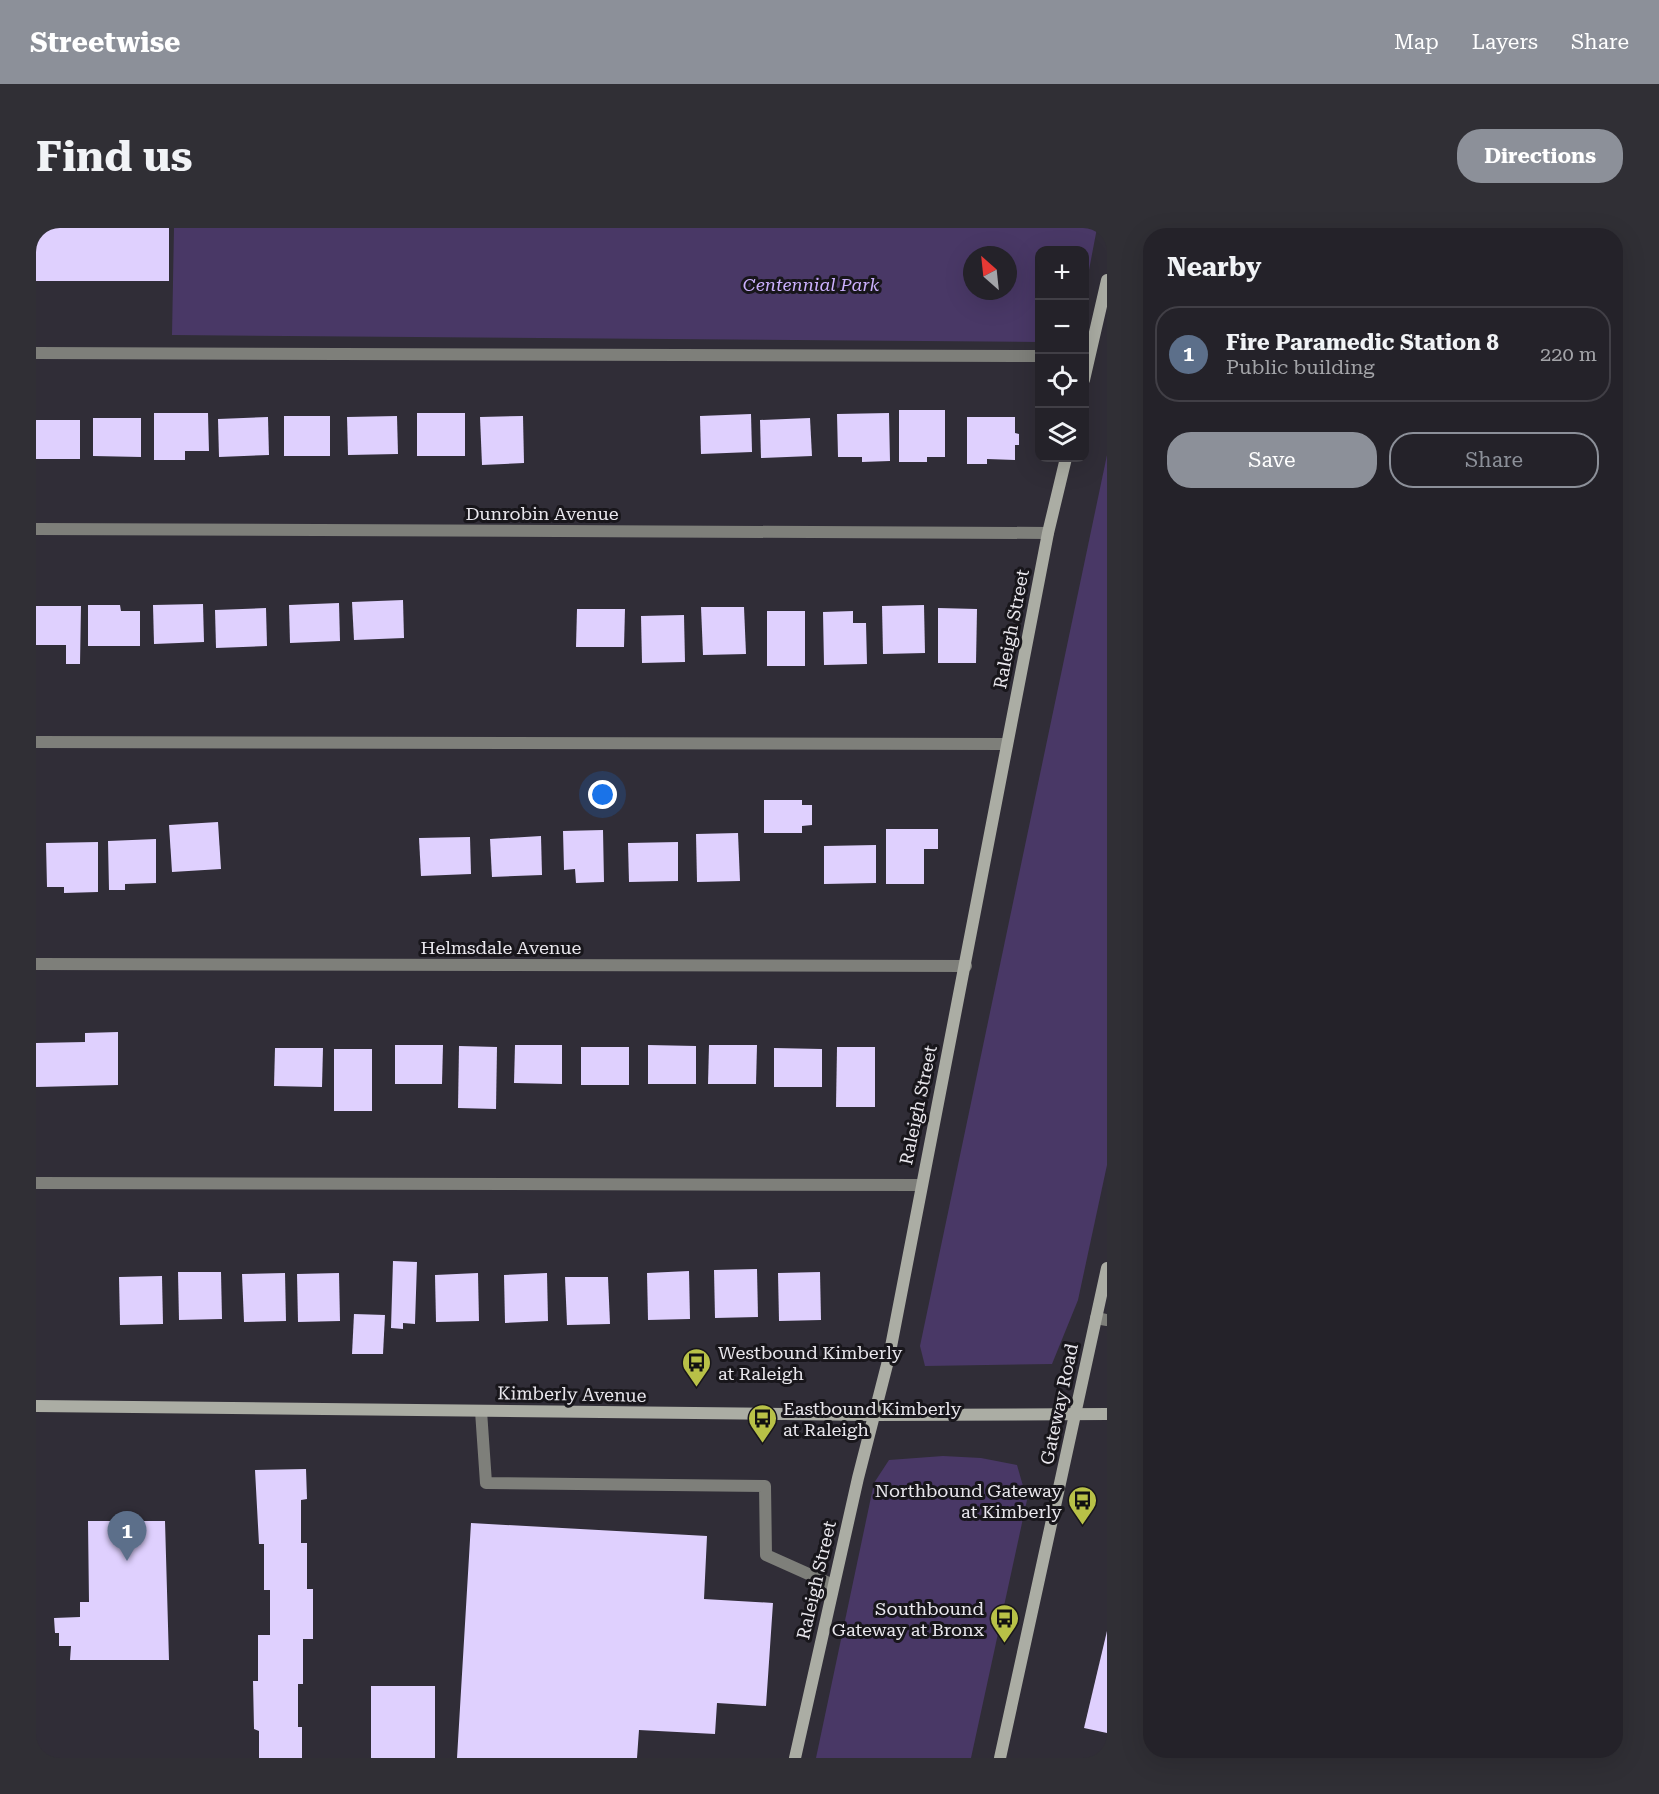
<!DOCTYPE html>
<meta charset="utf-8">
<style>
:root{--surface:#242229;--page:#302f35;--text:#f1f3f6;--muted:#a3a4a8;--line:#413f46;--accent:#8c9099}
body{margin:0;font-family:"Roboto Serif",serif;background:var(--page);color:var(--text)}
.controls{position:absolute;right:18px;top:18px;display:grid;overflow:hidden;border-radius:12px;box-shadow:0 6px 24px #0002}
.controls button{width:54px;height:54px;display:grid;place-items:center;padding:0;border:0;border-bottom:2px solid var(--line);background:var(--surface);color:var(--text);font:30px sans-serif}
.compass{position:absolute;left:927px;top:18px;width:54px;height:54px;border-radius:50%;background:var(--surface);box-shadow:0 6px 24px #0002;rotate:333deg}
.you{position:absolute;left:567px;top:567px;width:21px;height:21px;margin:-15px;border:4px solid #fff;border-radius:50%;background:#1a73e8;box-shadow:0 0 0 9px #1a73e833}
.badge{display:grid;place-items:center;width:39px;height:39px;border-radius:50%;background:var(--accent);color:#fff;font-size:20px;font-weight:700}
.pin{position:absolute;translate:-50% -50px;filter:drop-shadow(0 2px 3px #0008)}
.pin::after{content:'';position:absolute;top:32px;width:21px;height:18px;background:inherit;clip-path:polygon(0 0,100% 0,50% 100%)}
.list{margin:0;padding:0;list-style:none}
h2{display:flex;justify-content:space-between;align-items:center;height:78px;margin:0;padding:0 24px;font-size:26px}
h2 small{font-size:20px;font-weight:400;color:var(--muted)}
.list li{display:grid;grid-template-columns:39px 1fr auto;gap:18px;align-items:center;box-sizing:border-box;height:96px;margin:0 12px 12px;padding:0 12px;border:2px solid var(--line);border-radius:24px}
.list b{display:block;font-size:22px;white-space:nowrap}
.list p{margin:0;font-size:20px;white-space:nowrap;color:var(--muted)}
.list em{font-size:20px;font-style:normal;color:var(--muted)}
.actions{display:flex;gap:12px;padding:18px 24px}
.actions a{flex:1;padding:14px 0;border:2px solid var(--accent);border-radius:24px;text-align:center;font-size:21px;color:var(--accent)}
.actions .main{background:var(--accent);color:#fff}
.icon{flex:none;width:33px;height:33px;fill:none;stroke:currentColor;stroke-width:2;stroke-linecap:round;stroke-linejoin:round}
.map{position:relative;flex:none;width:1071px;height:1530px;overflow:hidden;border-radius:24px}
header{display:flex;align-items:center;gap:36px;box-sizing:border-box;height:84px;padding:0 30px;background:var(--accent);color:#fff}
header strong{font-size:28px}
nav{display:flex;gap:33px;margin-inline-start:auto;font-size:21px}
.intro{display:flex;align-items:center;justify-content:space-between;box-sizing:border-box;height:144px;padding:0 36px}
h1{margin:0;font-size:42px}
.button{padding:15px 27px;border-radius:24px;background:var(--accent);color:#fff;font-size:21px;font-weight:700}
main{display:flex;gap:36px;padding:0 36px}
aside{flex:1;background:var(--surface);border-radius:24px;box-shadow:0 6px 24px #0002}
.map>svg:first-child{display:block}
.green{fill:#493866;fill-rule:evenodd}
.building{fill:#dfd0fe}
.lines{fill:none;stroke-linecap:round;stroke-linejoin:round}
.lane{stroke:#7e7f7a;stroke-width:12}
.street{stroke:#7e7f7a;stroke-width:12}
.secondary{stroke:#abada4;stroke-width:12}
.labels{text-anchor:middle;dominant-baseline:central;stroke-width:6;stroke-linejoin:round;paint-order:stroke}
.park-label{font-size:18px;font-style:italic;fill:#cbb0fd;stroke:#18161b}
.street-label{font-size:18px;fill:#e9e7ed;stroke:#18161b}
.poi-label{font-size:18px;fill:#e9e7ed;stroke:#18161b;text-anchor:start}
</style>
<header>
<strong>Streetwise</strong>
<nav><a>Map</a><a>Layers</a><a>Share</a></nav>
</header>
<div class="intro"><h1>Find us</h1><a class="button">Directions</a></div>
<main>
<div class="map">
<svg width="1071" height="1530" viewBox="0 0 1071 1530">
<rect width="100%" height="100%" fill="#302d37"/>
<g class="green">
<path d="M138,0h923l-12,63 -1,-41h-44l-1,92 -867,-7zM936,27h36v36h-36z"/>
<path d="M1071,227v710l-29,135 -26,64 -127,2 -5,-20z"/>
<path d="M907,1228l38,2 36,7 10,35 -56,258h-155l58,-275 15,-23z"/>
</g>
<g class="building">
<rect x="0" y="0" width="133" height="53"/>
<path d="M863,182h46v47h-18v5h-28z"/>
<path d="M118,185h54l1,38h-24v9h-31z"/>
<rect x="381" y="185" width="48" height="43"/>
<path d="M853,185l1,48 -28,1v-5h-24l-1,-43z"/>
<path d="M715,186l1,38 -51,2 -1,-38z"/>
<rect x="248" y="188" width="46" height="40"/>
<path d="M361,188l1,38 -50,1 -1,-38z"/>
<path d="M487,188l1,47 -42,2 -2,-48z"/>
<path d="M232,189l1,38 -50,2 -1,-38z"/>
<path d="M931,189h48v16l4,1v11h-4v15l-28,-1v5h-20z"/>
<path d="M57,190h48v39l-48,-1z"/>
<path d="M774,190l2,38 -51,2 -1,-38z"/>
<rect x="0" y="192" width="44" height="39"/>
<path d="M367,372l1,38 -50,2 -2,-38z"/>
<path d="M303,375l1,38 -50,2 -1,-38z"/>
<path d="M167,376l1,38 -50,2 -1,-39z"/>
<path d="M52,377h32l1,6h19v35h-52z"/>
<path d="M888,377l1,48 -42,1 -1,-48z"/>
<path d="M0,378h45l-1,58h-14v-19h-30z"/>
<path d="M665,379h43l2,47 -43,1z"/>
<path d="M230,380l1,38 -51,2 -1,-38z"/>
<path d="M902,380l39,1 -1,54h-38z"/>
<path d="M541,381h48l-1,38h-48z"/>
<rect x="731" y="383" width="38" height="55"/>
<path d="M817,383v12h13l1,41 -43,1 -1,-53z"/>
<path d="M648,387l1,47 -43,1 -1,-47z"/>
<path d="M728,572h38v5h10v20l-10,1v7h-38z"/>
<path d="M182,594l3,47 -49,3 -3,-47z"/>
<path d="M850,601h52v20h-14v35h-38z"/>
<path d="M567,602l1,52 -28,1 -1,-14 -11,1 -1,-39z"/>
<path d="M702,605l2,48 -43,1 -1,-48z"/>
<path d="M505,608l1,39 -50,2 -2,-38z"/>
<path d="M434,609l1,37 -50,2 -2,-38z"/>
<path d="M120,611v44l-31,1v6h-16l-1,-49z"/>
<path d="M62,614v50l-34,1v-6h-17l-1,-44z"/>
<path d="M642,614v39l-49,1 -1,-39z"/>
<path d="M840,617v38l-52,1v-38z"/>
<path d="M82,804v53l-82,2v-44l49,-1v-9z"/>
<path d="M359,817h48l-1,39h-47z"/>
<path d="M479,817h47v39l-48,-1z"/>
<path d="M612,817l48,1v38h-48z"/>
<path d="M673,817h48l-1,39h-48z"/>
<path d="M423,818l38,1 -1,62 -38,-1z"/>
<rect x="545" y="819" width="48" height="38"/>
<path d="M801,819h38v60h-39z"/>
<path d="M239,820h48l-1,39 -48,-1z"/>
<path d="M738,820l48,1v38h-48z"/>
<rect x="298" y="821" width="38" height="62"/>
<path d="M357,1033l24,1 -2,62 -12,-1v6l-12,-1z"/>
<path d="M721,1041l1,48 -43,1 -1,-48z"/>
<path d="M653,1043l1,48 -42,1 -1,-47z"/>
<path d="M142,1044h43l1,47 -43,1z"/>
<path d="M784,1044l1,48 -42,1 -1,-48z"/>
<path d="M249,1045l1,48 -42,1 -2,-48z"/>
<path d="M303,1045l1,48 -42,1 -1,-48z"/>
<path d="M442,1045l1,48 -43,1 -1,-47z"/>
<path d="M511,1045l1,48 -43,2 -1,-48z"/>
<path d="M126,1048l1,48 -43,1 -1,-48z"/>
<path d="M529,1049h43l2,47 -43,1z"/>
<path d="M318,1086l31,1 -2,39h-31z"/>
<path d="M270,1241l1,30 -6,1v43h6v46h6v50h-10v45h-5v43h4v31h-43v-27l-5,-2 -1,-48h5v-46h12v-45h-6v-46h-5l-4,-74z"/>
<path d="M52,1293h77l4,139h-99l1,-14h-12v-13h-4l-1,-15 26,-1v-15h9z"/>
<path d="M435,1295l236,13 -3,63 69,4 -7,103 -49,-3 -2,31 -76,-4 -2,28h-180z"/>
<path d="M1071,1403v102l-23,-5z"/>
<rect x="335" y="1458" width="64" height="72"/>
</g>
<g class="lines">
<g class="lane">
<path d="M0,125l1004,3"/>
<path d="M0,514l971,2"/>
<path d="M0,955l884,2"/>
<path d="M1060,1090l11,2"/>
<path d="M445,1183l5,72 279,3 1,69 67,30"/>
</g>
<g class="street">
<path d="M0,301l1012,4"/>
<path d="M0,736l930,2"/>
</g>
<g class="secondary">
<path d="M1048,152l23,-100"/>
<path d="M0,1178l838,9 233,-1"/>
<path d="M759,1530l63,-280 31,-121 159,-824 18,-75"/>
<path d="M964,1530l107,-490"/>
</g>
</g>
<defs>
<symbol id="bus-pin" viewBox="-11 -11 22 30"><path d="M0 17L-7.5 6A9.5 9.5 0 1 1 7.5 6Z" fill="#b8c147" stroke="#18161b"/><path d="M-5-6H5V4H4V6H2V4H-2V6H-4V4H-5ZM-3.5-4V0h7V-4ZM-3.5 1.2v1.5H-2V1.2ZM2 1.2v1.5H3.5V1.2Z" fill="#111"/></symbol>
</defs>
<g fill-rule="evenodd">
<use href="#bus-pin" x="644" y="1118" width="33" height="45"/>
<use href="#bus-pin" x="710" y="1174" width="33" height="45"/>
<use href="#bus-pin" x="1030" y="1256" width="33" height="45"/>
<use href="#bus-pin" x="952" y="1374" width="33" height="45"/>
</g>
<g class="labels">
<g class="park-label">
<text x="775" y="56">Centennial Park</text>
</g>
<g class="street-label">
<text x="506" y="285">Dunrobin Avenue</text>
<text transform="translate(975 401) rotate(-79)">Raleigh Street</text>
<text x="465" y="719">Helmsdale Avenue</text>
<text transform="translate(882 877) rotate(-78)">Raleigh Street</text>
<text transform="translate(536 1166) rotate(1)">Kimberly Avenue</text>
<text transform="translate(1023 1176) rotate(-78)">Gateway Road</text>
<text transform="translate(780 1352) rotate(-77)">Raleigh Street</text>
</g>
<g class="poi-label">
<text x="682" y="1124">Westbound Kimberly<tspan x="682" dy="21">at Raleigh</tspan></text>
<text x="747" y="1180">Eastbound Kimberly<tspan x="747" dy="21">at Raleigh</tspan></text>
<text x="1026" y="1262" text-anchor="end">Northbound Gateway<tspan x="1026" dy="21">at Kimberly</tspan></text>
<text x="948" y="1380" text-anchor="end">Southbound<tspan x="948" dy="21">Gateway at Bronx</tspan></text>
</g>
</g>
</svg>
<div class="controls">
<button>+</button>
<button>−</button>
<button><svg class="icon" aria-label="locate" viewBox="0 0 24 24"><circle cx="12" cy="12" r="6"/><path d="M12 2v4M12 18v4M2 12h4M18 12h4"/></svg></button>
<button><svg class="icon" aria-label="layers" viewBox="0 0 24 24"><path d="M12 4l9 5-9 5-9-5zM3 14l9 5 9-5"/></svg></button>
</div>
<svg class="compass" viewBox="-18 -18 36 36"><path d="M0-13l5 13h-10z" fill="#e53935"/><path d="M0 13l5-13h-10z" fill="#a3a4a8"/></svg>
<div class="you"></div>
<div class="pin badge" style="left:91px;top:1333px;background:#5c6f8a">1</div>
</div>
<aside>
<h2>Nearby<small></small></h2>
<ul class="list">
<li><span class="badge" style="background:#5c6f8a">1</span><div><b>Fire Paramedic Station 8</b><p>Public building</p></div><em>220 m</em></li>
</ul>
<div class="actions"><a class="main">Save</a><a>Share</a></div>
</aside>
</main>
